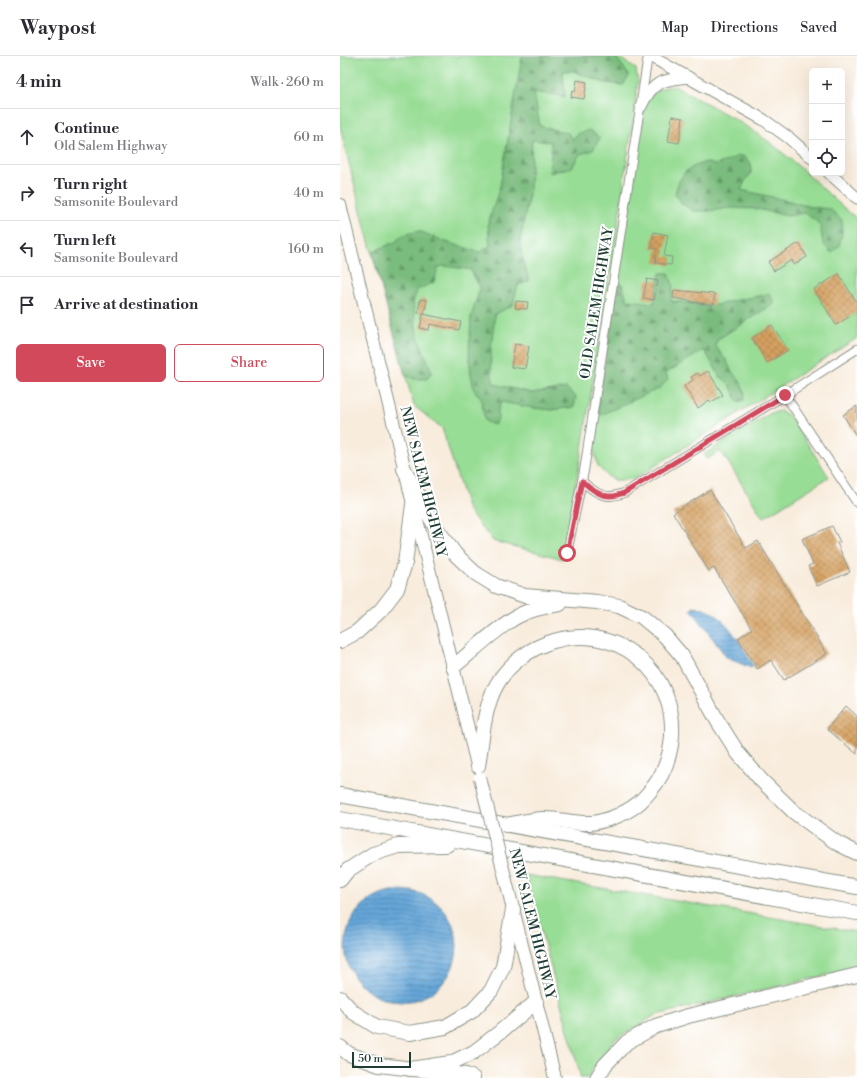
<!DOCTYPE html>
<meta charset="utf-8">
<style>
:root{--surface:#fff;--page:#f7f7f7;--text:#2b2b33;--muted:#7c7c81;--line:#e1e1e2;--accent:#d1495b}
body{margin:0;font-family:"Libre Bodoni",serif;background:var(--page);color:var(--text)}
.controls{position:absolute;right:12px;top:12px;display:grid;overflow:hidden;border-radius:6px;box-shadow:0 4px 16px #0002}
.controls button{width:36px;height:36px;display:grid;place-items:center;padding:0;border:0;border-bottom:1px solid var(--line);background:var(--surface);color:var(--text);font:20px sans-serif}
.scale{position:absolute;left:12px;bottom:10px;width:59px;box-sizing:border-box;padding-left:4px;border:2px solid #1f3d34;border-top:0;font-size:11px;line-height:14px;white-space:nowrap;color:#1f3d34;-webkit-text-stroke:3px #fff;paint-order:stroke}
.stop{position:absolute;width:12px;height:12px;margin:-9px;border:3px solid #d1495b;border-radius:50%;background:#fff}
.stop.end{background:#d1495b;border-color:#fff;box-shadow:0 1px 4px #0008}
.list{margin:0;padding:0;list-style:none}
h2{display:flex;justify-content:space-between;align-items:center;height:52px;margin:0;padding:0 16px;font-size:17px}
h2 small{font-size:13px;font-weight:400;color:var(--muted)}
.list li{display:grid;grid-template-columns:26px 1fr auto;gap:12px;align-items:center;box-sizing:border-box;height:56px;padding:0 16px;border-top:1px solid var(--line)}
.list b{display:block;font-size:15px;white-space:nowrap}
.list p{margin:0;font-size:13px;white-space:nowrap;color:var(--muted)}
.list em{font-size:13px;font-style:normal;color:var(--muted)}
.actions{display:flex;gap:8px;padding:12px 16px}
.actions a{flex:1;padding:9px 0;border:1px solid var(--accent);border-radius:6px;text-align:center;font-size:14px;color:var(--accent)}
.actions .main{background:var(--accent);color:#fff}
.icon{flex:none;width:22px;height:22px;fill:none;stroke:currentColor;stroke-width:2;stroke-linecap:round;stroke-linejoin:round}
.map{position:relative;flex:none;width:517px;height:1022px;overflow:hidden}
header{display:flex;align-items:center;gap:24px;box-sizing:border-box;height:56px;padding:0 20px;background:var(--surface);border-bottom:1px solid var(--line)}
header strong{font-size:19px}
nav{display:flex;gap:22px;margin-inline-start:auto;font-size:14px}
main{display:flex}
aside{flex:1;background:var(--surface)}
.map>svg:first-child{display:block}
.grass{fill:#98dd95;stroke:#5c8d64}
.forest{fill:url(#forest-firs);stroke:#4c7c59}
.water{fill:url(#water-rules);stroke:#427286}
.building{fill:url(#building-cross-hatch)}
.lines{fill:none;stroke-linecap:round;stroke-linejoin:round}
.minor-casing{stroke:#8c9488;stroke-width:10}
.secondary-casing{stroke:#8c9488;stroke-width:13}
.primary-casing{stroke:#8c9488;stroke-width:14}
.motorway-casing{stroke:#8c9488;stroke-width:16}
.minor{stroke:#fff;stroke-width:8}
.secondary{stroke:#fff;stroke-width:11}
.primary{stroke:#fff;stroke-width:12}
.motorway{stroke:#fff;stroke-width:14}
.primary-bridge-casing{stroke:#8c9488;stroke-width:14;stroke-linecap:butt}
.primary-bridge{stroke:#fff;stroke-width:12}
.route{stroke:#d1495b;stroke-width:5}
.labels{text-anchor:middle;dominant-baseline:central;stroke-width:4;stroke-linejoin:round;paint-order:stroke}
.street-label{font-size:14px;fill:#1f3d34;stroke:#fff}
</style>
<header>
<strong>Waypost</strong>
<nav><a>Map</a><a>Directions</a><a>Saved</a></nav>
</header>
<main>
<aside>
<h2>4 min<small>Walk · 260 m</small></h2>
<ul class="list">
<li><svg class="icon" aria-label="ahead" viewBox="0 0 24 24"><path d="M12 20V5M6 11l6-6 6 6"/></svg><div><b>Continue</b><p>Old Salem Highway</p></div><em>60 m</em></li>
<li><svg class="icon" aria-label="right" viewBox="0 0 24 24"><path d="M7 20v-9h11M14 6l5 5-5 5"/></svg><div><b>Turn right</b><p>Samsonite Boulevard</p></div><em>40 m</em></li>
<li><svg class="icon" aria-label="left" viewBox="0 0 24 24"><path d="M17 20v-9H6M10 6l-5 5 5 5"/></svg><div><b>Turn left</b><p>Samsonite Boulevard</p></div><em>160 m</em></li>
<li><svg class="icon" aria-label="arrive" viewBox="0 0 24 24"><path d="M6 21V4h12l-3 4 3 4H6"/></svg><div><b>Arrive at destination</b></div></li>
</ul>
<div class="actions"><a class="main">Save</a><a>Share</a></div>
</aside>
<div class="map">
<svg width="517" height="1022" viewBox="0 0 517 1022">
<defs>
<pattern id="forest-firs" width="22" height="20" patternUnits="userSpaceOnUse"><rect width="22" height="20" fill="#7abc7e"/><path d="M5 1l3.5 6h-7zM16 11l3.5 6h-7z" fill="#639a68"/></pattern>
<pattern id="water-rules" width="6" height="5" patternUnits="userSpaceOnUse"><rect width="6" height="5" fill="#65a6d8"/><path d="M0 2.5h6" fill="none" stroke="#5388b0"/></pattern>
<pattern id="building-cross-hatch" width="8" height="8" patternUnits="userSpaceOnUse"><rect width="8" height="8" fill="#d6a160"/><path d="M0 0l8 8M0 8l8-8" fill="none" stroke="#ad8450"/></pattern>
</defs>
<rect width="100%" height="100%" fill="#fff"/>
<filter id="ink" filterUnits="userSpaceOnUse"><feTurbulence type="fractalNoise" baseFrequency=".025" numOctaves="2"/><feDisplacementMap in="SourceGraphic" scale="8" xChannelSelector="R" yChannelSelector="G"/><feConvolveMatrix kernelMatrix="1 2 1 2 8 2 1 2 1" color-interpolation-filters="sRGB"/></filter>
<filter id="wash" filterUnits="userSpaceOnUse"><feTurbulence type="fractalNoise" baseFrequency=".012" numOctaves="4" result="noise"/><feDisplacementMap in="SourceGraphic" scale="16" xChannelSelector="R" yChannelSelector="G"/><feGaussianBlur stdDeviation="0.9" result="paint"/><feColorMatrix in="noise" values="0 0 0 0 0 0 0 0 0 0 0 0 0 0 0 0 0 1.4 0 .05"/><feComposite in="paint" operator="in"/></filter>
<g filter="url(#wash)">
<rect width="100%" height="100%" fill="#f8ecdc"/>
<g class="grass">
<path d="M0,0h277l19,13 2,13 -20,143 -35,218 -20,116 -70,-18 -25,-31 -26,-82 -28,-22 -48,-175 -26,-104z"/>
<path d="M336,30c34,20 70,37 101,62 28,22 52,48 80,71v119l-221,140 -9,2h-12l-9,-5 -8,-9 -6,-22 52,-330c1,-4 2,-10 4,-13 5,-12 16,-14 28,-15z"/>
<path d="M440,355l7,3 6,7 36,56 -66,41 -42,-67 -14,8 -3,-5 67,-41z"/>
<path d="M186,819l331,57v36l-201,47 -41,24 -22,29 -5,10h-7z"/>
</g>
<g class="forest">
<path d="M182,0h93l7,9 7,11 -6,9 -18,-2 -32,-12h-10l2,26 -31,-5 6,34 28,7 4,6 7,-6 10,-3 11,8 -7,12 -13,4 -8,13 -23,6 2,-18v-13l-19,-2 -2,49 -10,53 2,14 7,25 -11,4 -5,20 -18,9c-2,22 -8,48 -1,70l38,9 34,-5 10,9 -2,10 -22,3 -19,-2 -32,-6 -3,8v9l-4,6 -9,-4 -4,-23 -7,-8 -3,-16 -2,-19 2,-38 9,-29 -9,-18 -26,-4 -7,1 -4,15 -17,8 -4,13 4,32 15,37 -5,7h-13l-9,-4 -33,-123 23,-10 8,-7 16,-4 27,11 34,10 10,-6 -2,-22 12,-38z"/>
<path d="M398,100h5l8,7v10l-6,8 -4,9 44,10 26,7 19,2 12,11v13l-3,13 -7,7 -9,-9 -3,-20 -15,-11 -18,3 -29,-7 -28,-1 -21,3h-15l-12,-7 -7,-11 4,-12 6,-9 8,-5 12,-5 10,3 12,-4z"/>
<path d="M320,217h9l4,12 -2,16 47,4 14,-4 37,-7 6,9 -57,36 -3,6 6,9 6,7 4,10 9,10 5,12 -1,7 -6,2 -8,-17 -6,-6 -5,-3 -4,-8 -11,-18 -38,23 2,6 -8,9 -64,29 22,-134 4,1 5,16 27,3z"/>
</g>
<g class="water">
<path d="M354,551c5,1 11,2 15,4 18,7 35,38 44,55l-2,2 -24,-10 -36,-49z"/>
<circle cx="61" cy="890" r="56"/>
</g>
<g id="blocks">
<g class="building">
<path d="M237,24l10,2 -3,17 -13,-2 1,-6 3,1z"/>
<path d="M332,60l11,2 -4,25 -11,-2z"/>
<path d="M314,176l14,3 -4,21 8,1 -1,8 -16,-2 2,-14 -6,-1z"/>
<path d="M459,187l8,14 -13,8 -2,-5 -18,11 -6,-9z"/>
<path d="M499,218l18,29v9l-21,13 -22,-36z"/>
<path d="M307,223l11,2 -4,19 -11,-2z"/>
<path d="M334,234l41,4 -2,11 -22,-3v-1l-18,-3z"/>
<path d="M80,243l7,1 -3,14 -6,-1z"/>
<path d="M176,245l12,1 -1,7 -12,-1z"/>
<path d="M83,258l38,8 -2,8 -29,-6 -1,6 -9,-2z"/>
<path d="M432,269l16,25 -21,13 -15,-25z"/>
<path d="M175,288l14,2 -4,23 -14,-2z"/>
<path d="M368,315l15,24 -12,7 -2,-2 -11,8 -14,-22 9,-6 -2,-3 7,-4 2,3z"/>
<path d="M517,350v31l-14,-22z"/>
<path d="M370,434l36,58 12,-7 69,113 -43,26 -13,-20 -14,9 -19,-31 14,-9 -38,-61 -5,3 -36,-58z"/>
<path d="M492,470l8,16 -3,1 13,29 -33,14 -9,-20 5,-2 -11,-25z"/>
<path d="M506,650l11,10v38l-30,-25z"/>
</g>
</g>
</g>
<g filter="url(#ink)">
<use href="#blocks" fill-opacity="0" stroke="#8c9488" stroke-width="1"/>
<g class="lines">
<defs>
<g id="minor">
<path d="M445,339l72,108"/>
<path d="M242,425c7,7 19,16 29,15 4,0 9,-2 13,-3l161,-98 72,-46"/>
<path d="M227,497l17,-82 64,-415"/>
</g>
<g id="secondary">
<path d="M310,0l114,64 25,18 23,20"/>
<path d="M301,50c12,-25 21,-26 47,-29"/>
<path d="M489,117l28,25"/>
</g>
<g id="primary">
<path d="M0,149l137,560"/>
<path d="M169,837l46,185"/>
</g>
<g id="motorway">
<path d="M64,413l32,59 19,26 20,19 21,13 29,10 72,6 22,4 23,11 23,19 17,20 35,64 21,33 23,27 33,32 43,31 20,10"/>
<path d="M0,585l17,-9 24,-22 16,-21 8,-26 8,-58"/>
<path d="M113,611c20,-16 41,-37 63,-50 12,-7 30,-11 44,-13"/>
<path d="M138,710c4,-24 5,-51 15,-74 10,-22 29,-39 52,-48 68,-27 137,28 126,101 -3,18 -9,33 -21,46 -3,4 -7,8 -10,11 -6,5 -14,10 -21,13 -6,3 -23,8 -29,8 -16,1 -33,-5 -48,-4 -12,1 -25,4 -36,6"/>
<path d="M0,739l517,92"/>
<path d="M0,763l517,94"/>
<path d="M0,824l8,-10 25,-16 25,-8 49,-1"/>
<path d="M0,942l13,14 24,15 33,6 35,-6 27,-16 19,-20 12,-24 10,-58"/>
<path d="M0,991l9,7 30,11 87,10 7,3"/>
<path d="M70,1013l41,-6 23,-11 26,-20 36,-30"/>
<path d="M257,1022l8,-13 22,-23 29,-16 32,-10 169,-41"/>
</g>
</defs>
<use href="#minor" class="minor-casing"/>
<use href="#secondary" class="secondary-casing"/>
<use href="#primary" class="primary-casing"/>
<use href="#motorway" class="motorway-casing"/>
<use href="#minor" class="minor"/>
<use href="#secondary" class="secondary"/>
<use href="#primary" class="primary"/>
<use href="#motorway" class="motorway"/>
<defs>
<path id="primary-bridge" d="M140,722l29,115"/>
</defs>
<use href="#primary-bridge" class="primary-bridge-casing"/>
<use href="#primary-bridge" class="primary-bridge"/>
</g>
</g>
<g class="lines" filter="url(#ink)">
<path class="route" d="M227,497l15,-72c7,7 19,16 29,15 4,0 9,-2 13,-3l161,-98"/>
</g>
<g class="labels">
<g class="street-label">
<text transform="translate(257 247) rotate(-81)">OLD SALEM HIGHWAY</text>
<text transform="translate(83 426) rotate(76)">NEW SALEM HIGHWAY</text>
<text transform="translate(192 868) rotate(76)">NEW SALEM HIGHWAY</text>
</g>
</g>
</svg>
<div class="controls">
<button>+</button>
<button>−</button>
<button><svg class="icon" aria-label="locate" viewBox="0 0 24 24"><circle cx="12" cy="12" r="6"/><path d="M12 2v4M12 18v4M2 12h4M18 12h4"/></svg></button>
</div>
<div class="scale">50 m</div>
<div class="stop" style="left:227px;top:497px"></div>
<div class="stop end" style="left:445px;top:339px"></div>
</div>
</main>
